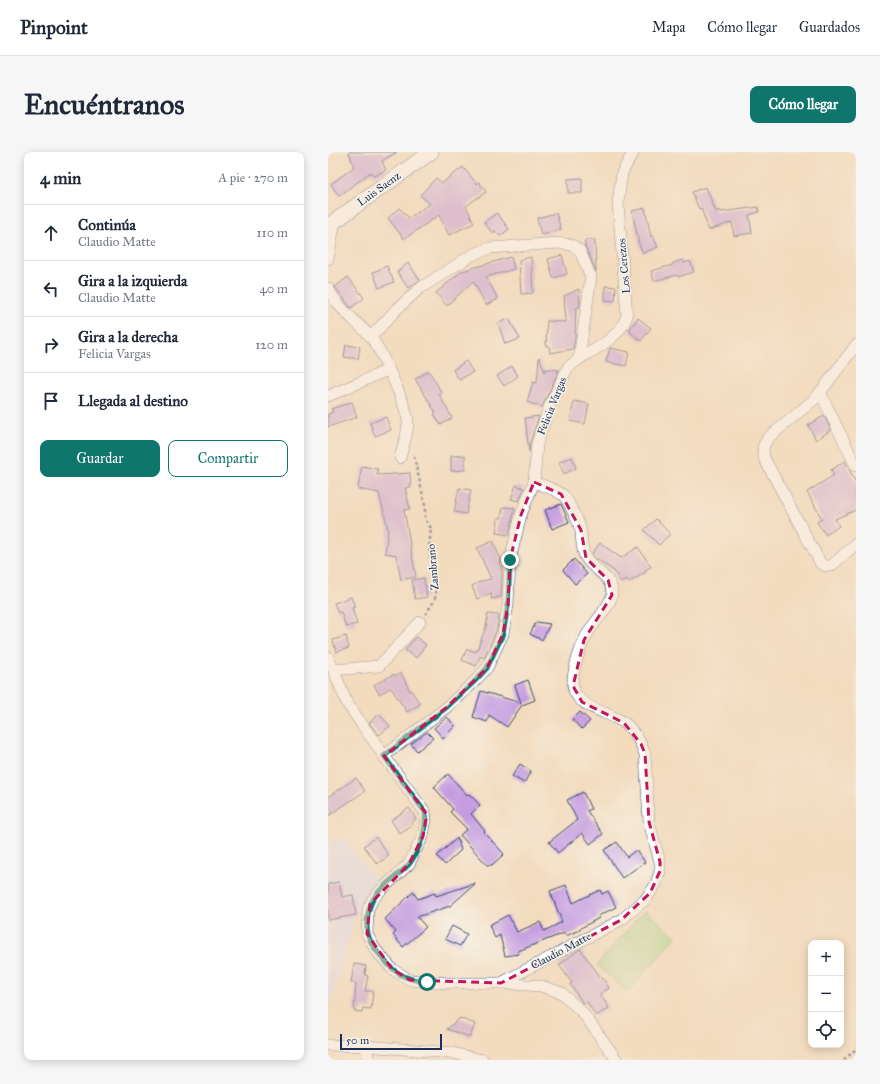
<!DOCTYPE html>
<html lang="es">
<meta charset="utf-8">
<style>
:root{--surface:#fff;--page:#f6f6f7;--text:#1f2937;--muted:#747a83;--line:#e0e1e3;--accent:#0f766e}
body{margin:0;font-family:"IM FELL Great Primer",serif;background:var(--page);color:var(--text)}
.controls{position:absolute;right:12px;bottom:12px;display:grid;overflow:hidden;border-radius:8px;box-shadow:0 2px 10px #0003}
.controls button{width:36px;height:36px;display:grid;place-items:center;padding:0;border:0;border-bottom:1px solid var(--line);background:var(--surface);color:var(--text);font:20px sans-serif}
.scale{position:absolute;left:12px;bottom:10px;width:102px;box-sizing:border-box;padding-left:4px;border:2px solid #1b2f5e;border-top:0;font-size:11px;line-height:14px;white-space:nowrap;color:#1b2f5e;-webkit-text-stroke:3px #f7f3e8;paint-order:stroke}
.stop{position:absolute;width:12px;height:12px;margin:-9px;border:3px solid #0f766e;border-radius:50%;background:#fff}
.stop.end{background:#0f766e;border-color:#fff;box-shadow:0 1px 4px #0008}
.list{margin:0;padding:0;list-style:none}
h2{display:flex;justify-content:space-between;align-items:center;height:52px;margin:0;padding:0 16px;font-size:17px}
h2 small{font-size:13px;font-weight:400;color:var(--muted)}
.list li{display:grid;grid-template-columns:26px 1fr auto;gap:12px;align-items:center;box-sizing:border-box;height:56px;padding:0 16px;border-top:1px solid var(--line)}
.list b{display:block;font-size:15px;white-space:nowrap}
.list p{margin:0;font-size:13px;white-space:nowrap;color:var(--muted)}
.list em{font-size:13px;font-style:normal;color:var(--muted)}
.actions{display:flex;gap:8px;padding:12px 16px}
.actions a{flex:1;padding:9px 0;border:1px solid var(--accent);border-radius:8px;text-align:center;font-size:14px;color:var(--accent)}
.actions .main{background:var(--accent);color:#fff}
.icon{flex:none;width:22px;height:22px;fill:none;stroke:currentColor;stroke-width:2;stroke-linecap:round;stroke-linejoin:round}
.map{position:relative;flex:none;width:528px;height:908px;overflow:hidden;border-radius:8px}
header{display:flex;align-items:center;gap:24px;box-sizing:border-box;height:56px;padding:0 20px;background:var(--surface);border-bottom:1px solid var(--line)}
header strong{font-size:19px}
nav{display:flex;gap:22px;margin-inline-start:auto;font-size:14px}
.intro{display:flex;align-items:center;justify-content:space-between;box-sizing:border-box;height:96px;padding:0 24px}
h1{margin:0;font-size:28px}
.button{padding:10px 18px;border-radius:8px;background:var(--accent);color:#fff;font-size:14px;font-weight:700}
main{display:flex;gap:24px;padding:0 24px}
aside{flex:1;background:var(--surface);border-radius:8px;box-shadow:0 2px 10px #0003}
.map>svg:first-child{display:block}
.built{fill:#d4d8f9}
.park{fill:#a0d586;stroke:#5e8272}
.building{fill:#c59ce1}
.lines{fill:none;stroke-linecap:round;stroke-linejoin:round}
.minor-casing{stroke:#3b496c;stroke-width:12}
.secondary-casing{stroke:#3b496c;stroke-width:16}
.path{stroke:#3b496c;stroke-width:2.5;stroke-dasharray:3 3;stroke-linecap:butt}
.minor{stroke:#fff;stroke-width:11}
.secondary{stroke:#fff;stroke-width:15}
.route{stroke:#0f766e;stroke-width:5}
.marked{fill:none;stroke:#c2185b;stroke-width:3;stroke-dasharray:8 5;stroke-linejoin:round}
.labels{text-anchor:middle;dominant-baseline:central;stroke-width:3;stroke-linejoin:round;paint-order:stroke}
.street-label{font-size:11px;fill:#1b2f5e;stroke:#f7f3e8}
</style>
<header>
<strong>Pinpoint</strong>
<nav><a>Mapa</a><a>Cómo llegar</a><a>Guardados</a></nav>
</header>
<div class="intro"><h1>Encuéntranos</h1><a class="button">Cómo llegar</a></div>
<main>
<aside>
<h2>4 min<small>A pie · 270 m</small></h2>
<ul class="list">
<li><svg class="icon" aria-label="ahead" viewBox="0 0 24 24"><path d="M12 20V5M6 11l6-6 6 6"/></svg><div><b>Continúa</b><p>Claudio Matte</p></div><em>110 m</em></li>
<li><svg class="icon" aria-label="left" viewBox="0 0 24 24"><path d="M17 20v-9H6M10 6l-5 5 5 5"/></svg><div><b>Gira a la izquierda</b><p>Claudio Matte</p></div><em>40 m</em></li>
<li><svg class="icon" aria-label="right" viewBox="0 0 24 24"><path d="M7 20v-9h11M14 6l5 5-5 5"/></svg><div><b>Gira a la derecha</b><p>Felicia Vargas</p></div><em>120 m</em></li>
<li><svg class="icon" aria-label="arrive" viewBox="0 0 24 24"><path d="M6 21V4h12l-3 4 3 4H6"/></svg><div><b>Llegada al destino</b></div></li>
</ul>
<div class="actions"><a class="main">Guardar</a><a>Compartir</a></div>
</aside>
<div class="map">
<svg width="528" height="908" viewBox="0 0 528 908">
<rect width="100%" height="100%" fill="#f7f3e8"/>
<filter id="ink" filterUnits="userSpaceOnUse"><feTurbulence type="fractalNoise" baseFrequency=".025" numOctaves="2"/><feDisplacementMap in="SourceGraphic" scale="8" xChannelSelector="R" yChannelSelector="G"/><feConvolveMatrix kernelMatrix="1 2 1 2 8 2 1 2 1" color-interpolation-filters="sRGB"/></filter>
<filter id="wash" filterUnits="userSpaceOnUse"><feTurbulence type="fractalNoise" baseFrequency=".012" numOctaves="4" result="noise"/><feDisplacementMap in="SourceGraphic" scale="16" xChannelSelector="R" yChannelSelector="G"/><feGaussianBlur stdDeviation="0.9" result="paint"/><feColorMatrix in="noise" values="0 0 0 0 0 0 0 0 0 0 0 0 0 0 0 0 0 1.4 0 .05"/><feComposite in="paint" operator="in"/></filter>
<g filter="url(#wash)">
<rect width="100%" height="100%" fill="#f3dbbe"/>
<path class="built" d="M16,686l31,42 -19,35 -27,93 -1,-1v-167z"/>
<path class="park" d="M317,758l31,27 -48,55 -31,-27z"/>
<g id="blocks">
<g class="building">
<path d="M21,0h48l-15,9 4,9 -12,6 -3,-4 -32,24 -8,-12 23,-17z"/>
<path d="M135,15l14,17 2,-2 7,10 -20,14 8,17 -25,12 -10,-20 -35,24 -16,-21 11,-10 10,10 21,-14 -10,-9 16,-17 6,5z"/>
<path d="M254,26v15h-14v-14z"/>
<path d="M378,35l10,25 4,-2 1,2 37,-5 1,5 -10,3 3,18 -18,3 -2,-14 -23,8 -8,-22 -2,1 -7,-17z"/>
<path d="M317,56l6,29 2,-1 5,11 -15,6 -4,-9 -7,-33z"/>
<path d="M169,61l12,16 -9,7 -5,-5 -3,2 -8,-11z"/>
<path d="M228,61l5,16 -20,6 -4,-17z"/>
<path d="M257,88h10l1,32 -11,-26z"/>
<path d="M234,103l5,19 -14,4 -5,-19z"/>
<path d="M183,105l3,12 -28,8 12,22 -12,6 -13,-24 -26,25 -11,-13 26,-22z"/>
<path d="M203,105l2,36 -12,1 -2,-34z"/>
<path d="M355,108l1,3 6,-2 4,11 -16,5 -1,-2 -23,6 -3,-10 22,-6v-2z"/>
<path d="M80,111l12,17 -12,8 -11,-16z"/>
<path d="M59,114l7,16 -15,6 -6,-16z"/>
<path d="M20,125l16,21 -13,10 -16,-21z"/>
<path d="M277,134l11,1 -1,14 -10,-1z"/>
<path d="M251,137l1,14 -1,4 -3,1 -1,28 -2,13 -23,4 -1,-7h-3l1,-25 19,1 -2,-26z"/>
<path d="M310,166l13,10 -10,13 -11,-9v-4z"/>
<path d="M181,167l11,20 -15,5 -7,-21z"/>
<path d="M18,193l14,2 -2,12 -14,-2z"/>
<path d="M282,196l19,4 -3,14 -20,-4z"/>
<path d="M211,205l6,15v-3l14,1 -17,37 -15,-5 6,-20 4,1z"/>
<path d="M138,209l7,11 -14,8 -6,-10z"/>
<path d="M184,214l6,10 -14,10 -7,-10z"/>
<path d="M101,219l13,22 -3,1 13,24 -11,7 -7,-11 2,-1 -21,-34z"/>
<path d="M246,249l15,3 -4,20 -15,-3z"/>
<path d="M24,250l5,15 -29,10v-13l5,-2 -2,-3z"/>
<path d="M211,264l-9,26 -1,10 -4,-34z"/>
<path d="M496,264l7,14 -15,10 -8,-15z"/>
<path d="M58,265l5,13 -16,6 -5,-13z"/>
<path d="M137,303v15l-14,1v-15z"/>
<path d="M244,305l4,11 -12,6 -5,-12z"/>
<path d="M517,309l11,22v27l-21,9 4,7 -13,9 -9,-13 5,-3 -15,-27 27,-17 -3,-5z"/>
<path d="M34,314l16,3 -1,6 33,-2 1,14 -6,1 5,21 -6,1 12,67 -15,3 -5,-25 -11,-2 3,-24 -9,-36 -21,-4z"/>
<path d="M188,333l8,3 -5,13 -8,-2z"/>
<path d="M131,336l12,2 -5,24 -12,-2z"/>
<path d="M233,352l8,18 -17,7 -7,-19z"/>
<path d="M175,355l12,1 -6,27 -13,-2 2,-15h3z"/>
<path d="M328,367l14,15 -11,11 -15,-15z"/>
<path d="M165,389l9,21 -2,1 2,11 -1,23 -10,2 1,-6 -15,6 -5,-13 10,-5 9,-2 -14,-31z"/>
<path d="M272,391l21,15 17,-11 13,20 -6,3 1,2 -17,10 -2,-3 -6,4 -7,-12 -20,-14 -2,-3z"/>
<path d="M246,407l13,15 -12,10 -12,-14z"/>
<path d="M96,426l3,19 -12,2 -3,-19z"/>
<path d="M23,445l4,10 -3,1 5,16 -11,3 -5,-15 -3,1 -4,-10z"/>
<path d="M160,462l11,1 -2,14 -13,29 -4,-2 -4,10 -14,-6 5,-11 9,3 10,-25z"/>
<path d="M208,470l14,2 -8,16 -12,-6z"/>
<path d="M18,484l3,12 -13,4 -3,-12z"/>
<path d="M88,485l10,8 -10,13 -11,-8z"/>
<path d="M73,521l9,18 1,-1 9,14 -13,8 -16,-24 -12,6 -5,-9 20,-11 1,2z"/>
<path d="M200,528l7,20 -13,5 -15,22 -18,-12 -2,7 -14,-5 8,-26 40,12 -6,-18z"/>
<path d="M252,560l10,9 -8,8 -10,-9z"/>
<path d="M51,562l11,12 -11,9 -10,-12z"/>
<path d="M119,565l8,9 -12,12 -9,-10z"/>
<path d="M99,580l6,6 -16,13 -6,-7z"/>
<path d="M192,612l11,7 -7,12 -12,-7z"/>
<path d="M120,622l19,21 2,-1 11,11 -9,9 14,17 -1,1 20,22 -12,11h-5l-27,-30 7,-6 -17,-17 3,-3 -19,-22z"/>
<path d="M28,626l9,13 -37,25v-19z"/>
<path d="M255,640l8,17 -4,2 16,23 -13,10 -8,-11 -24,20 -9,-11 28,-22 -10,-20z"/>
<path d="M81,656l7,11 -5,4 1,3 -12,8 -9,-14z"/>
<path d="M48,685l13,19 -12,8 -13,-18z"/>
<path d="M129,686l4,12 -16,15 -8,-9z"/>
<path d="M289,690l10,15 9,-7 9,12 -23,16 -18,-28z"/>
<path d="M11,730l3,15 11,-2 3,20 -28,5v-36z"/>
<path d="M148,731l-26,23 -33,11 9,10 -23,20 -10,-12 3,-3 -11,-13 28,-27 5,7 17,-6 1,3z"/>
<path d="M238,733l7,18 27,-13 2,4 6,-3 8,16 -18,9 1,2 -20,11v1l-13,6 -2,-3 -46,18 1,3 -14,2 -5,-21 -5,3 -6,-13 19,-10 9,17 23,-10 4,9 18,-9 -12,-31z"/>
<path d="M124,774l15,8 -7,12 -15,-7z"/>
<path d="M252,797l22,30 1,-1 6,10 -9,6 9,14 -13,8 -9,-14 -4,2 -1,-2 -12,-18 2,-1 -13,-18z"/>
<path d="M26,812l12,2 -1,9 3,1 -3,15h8l-2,18 -8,-1 -1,4 -8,-1 2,-28h-5z"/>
<path d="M132,866l15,6 -5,13 -23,-8z"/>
</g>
</g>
</g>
<g filter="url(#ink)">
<use href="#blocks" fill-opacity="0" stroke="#3b496c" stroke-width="1"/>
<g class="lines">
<defs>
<g id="minor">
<path d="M0,107l7,-38"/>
<path d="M0,136c9,20 27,32 42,48 10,11 37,71 38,86 0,12 -5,24 -8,36"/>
<path d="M43,185l24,-26 24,-22 53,-34 18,-7 69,-5 13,2 8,6 11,26 -12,82 -11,8 -19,40 -12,37 -3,38 -13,33 -11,45 -2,45 -5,29 -16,34 -13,14 -27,25 -63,49"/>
<path d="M528,193l-40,53 -48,40 -5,9 1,11 57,106 5,2h5l25,-22"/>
<path d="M251,207c17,-11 41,-21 48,-43l-9,-113 4,-30 8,-15 4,-6"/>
<path d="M492,240l36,74"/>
<path d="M0,244l60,-26"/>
<path d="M0,505l19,46 37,53 41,56 1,7 -3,17 -14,28 -28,26 -8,9 -5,10 -1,25 8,15 17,20 18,11 38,3h53l40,3 21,7 21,20 34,47"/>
<path d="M6,518l45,-4 41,-44"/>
<path d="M173,831l120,-63 24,-20 5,-7 6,-9 4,-13v-9l-11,-40 -4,-68c-4,-11 -10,-22 -19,-30 -15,-12 -46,-15 -52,-34 -5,-13 8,-49 16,-60 6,-10 21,-25 22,-36 1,-18 -18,-23 -26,-36 -5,-7 -4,-18 -5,-26 -1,-8 -12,-30 -17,-36 -7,-7 -21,-10 -30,-14"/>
<path d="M0,893l37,1 88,7 30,7"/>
<path d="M37,894l4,14"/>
</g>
<path id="secondary" d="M0,74l103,-74"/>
</defs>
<use href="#minor" class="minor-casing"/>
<use href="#secondary" class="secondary-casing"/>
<g class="path">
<path d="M86,304l11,49v14l6,9 -2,20 7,44 -1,7 -9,15"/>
<path d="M516,908l12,-11"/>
</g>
<use href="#minor" class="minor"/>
<use href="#secondary" class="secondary"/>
</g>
</g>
<g class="lines" filter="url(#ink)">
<path class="route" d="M99,830c-24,-3 -33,-9 -48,-28 -9,-11 -13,-20 -12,-33 2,-25 14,-32 31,-47 4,-3 9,-7 12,-11 10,-14 17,-33 15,-51l-41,-56 63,-49 27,-25 13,-14 16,-34 5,-29 2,-45"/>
</g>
<path d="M0 0H528V908H0ZM206,330l27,12 20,36 5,28 22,22 4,15 -28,45 -11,46 9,16 42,21 17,21 4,10 4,68 11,40v9l-10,22 -29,27 -120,63 -91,-3 -18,-11 -25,-35 3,-30 39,-40 14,-28 3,-17 -1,-7 -41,-56 63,-49 40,-39 16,-34 5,-29 2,-45 11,-45z" fill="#f3dbbe" fill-opacity=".55" fill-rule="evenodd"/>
<path class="marked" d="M206,330l27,12 20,36 5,28 22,22 4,15 -28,45 -11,46 9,16 42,21 17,21 4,10 4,68 11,40v9l-10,22 -29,27 -120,63 -91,-3 -18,-11 -25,-35 3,-30 39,-40 14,-28 3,-17 -1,-7 -41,-56 63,-49 40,-39 16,-34 5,-29 2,-45 11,-45z"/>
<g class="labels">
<g class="street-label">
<text transform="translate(51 37) rotate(-36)">Luis Saenz</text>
<text transform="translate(296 114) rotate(-95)">Los Cerezos</text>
<text transform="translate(224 254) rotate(-68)">Felicia Vargas</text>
<text transform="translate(105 415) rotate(-95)">Zambrano</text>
<text transform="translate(233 799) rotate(-28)">Claudio Matte</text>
</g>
</g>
</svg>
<div class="controls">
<button>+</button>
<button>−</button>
<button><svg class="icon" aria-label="locate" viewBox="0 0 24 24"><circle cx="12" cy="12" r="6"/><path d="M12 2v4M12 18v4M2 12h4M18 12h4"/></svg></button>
</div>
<div class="scale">50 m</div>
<div class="stop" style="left:99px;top:830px"></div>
<div class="stop end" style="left:182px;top:408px"></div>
</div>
</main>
